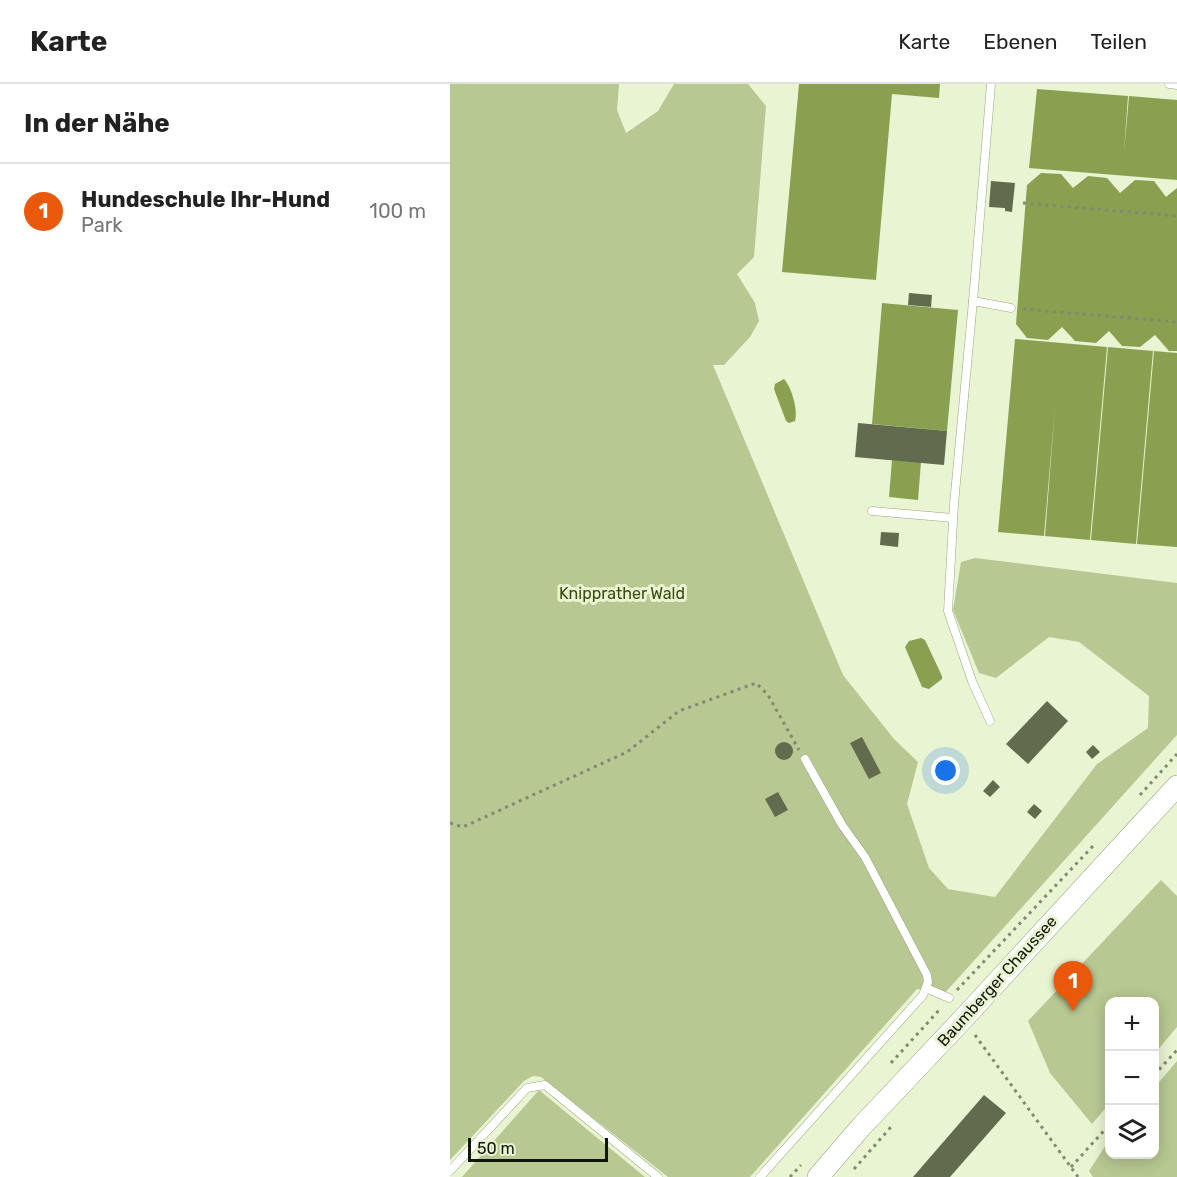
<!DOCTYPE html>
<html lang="de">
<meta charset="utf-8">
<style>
:root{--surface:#fff;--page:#f6f6f6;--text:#222;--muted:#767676;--line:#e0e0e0;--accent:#ea580c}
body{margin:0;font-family:Rubik,sans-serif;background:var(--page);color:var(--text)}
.controls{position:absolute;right:18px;bottom:18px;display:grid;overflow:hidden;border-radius:12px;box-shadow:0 3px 15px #0003}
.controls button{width:54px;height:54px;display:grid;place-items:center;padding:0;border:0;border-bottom:2px solid var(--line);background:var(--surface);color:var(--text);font:30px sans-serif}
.scale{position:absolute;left:18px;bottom:15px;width:140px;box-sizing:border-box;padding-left:6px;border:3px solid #12160a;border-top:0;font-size:16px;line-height:21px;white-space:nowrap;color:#12160a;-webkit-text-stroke:4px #e9f4d3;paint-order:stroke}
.you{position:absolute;left:496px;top:687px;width:21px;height:21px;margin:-15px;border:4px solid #fff;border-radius:50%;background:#1a73e8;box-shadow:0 0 0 9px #1a73e833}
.badge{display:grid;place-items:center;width:39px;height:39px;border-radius:50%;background:var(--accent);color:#fff;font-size:20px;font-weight:700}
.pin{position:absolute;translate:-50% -50px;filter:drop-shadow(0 2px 3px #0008)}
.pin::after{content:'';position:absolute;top:32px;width:21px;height:18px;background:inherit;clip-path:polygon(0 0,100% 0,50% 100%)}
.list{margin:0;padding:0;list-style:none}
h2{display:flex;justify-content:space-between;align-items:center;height:78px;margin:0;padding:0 24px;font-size:26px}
h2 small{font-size:20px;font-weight:400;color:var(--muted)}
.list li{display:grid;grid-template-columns:39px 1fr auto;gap:18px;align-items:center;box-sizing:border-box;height:96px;padding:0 24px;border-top:2px solid var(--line)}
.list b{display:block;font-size:22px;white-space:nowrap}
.list p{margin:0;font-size:20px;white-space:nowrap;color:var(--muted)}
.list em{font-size:20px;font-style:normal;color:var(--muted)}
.icon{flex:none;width:33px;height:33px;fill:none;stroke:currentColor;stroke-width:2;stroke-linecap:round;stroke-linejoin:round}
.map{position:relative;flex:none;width:727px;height:1093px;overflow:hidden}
header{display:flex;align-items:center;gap:36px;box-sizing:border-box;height:84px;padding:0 30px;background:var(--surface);border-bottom:2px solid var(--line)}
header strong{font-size:28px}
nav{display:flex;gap:33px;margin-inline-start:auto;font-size:21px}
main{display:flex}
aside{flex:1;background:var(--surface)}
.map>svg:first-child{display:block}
.green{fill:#b7c892}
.water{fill:#8aa051}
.building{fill:#626b4e}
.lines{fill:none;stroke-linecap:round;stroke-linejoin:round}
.lane-casing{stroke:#9ba586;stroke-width:9}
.secondary-casing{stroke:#9ba586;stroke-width:22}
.path{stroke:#828973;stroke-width:3;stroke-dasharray:3 4.5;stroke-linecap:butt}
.lane{stroke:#fff;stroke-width:8}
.secondary{stroke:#fff;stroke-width:21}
.labels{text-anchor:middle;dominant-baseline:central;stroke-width:6;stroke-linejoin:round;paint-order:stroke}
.park-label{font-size:16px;fill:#3b4a0e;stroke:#e9f4d3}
.street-label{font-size:16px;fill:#12160a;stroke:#e9f4d3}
</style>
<header>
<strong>Karte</strong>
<nav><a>Karte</a><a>Ebenen</a><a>Teilen</a></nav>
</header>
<main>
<aside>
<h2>In der Nähe<small></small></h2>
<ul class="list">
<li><span class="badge">1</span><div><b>Hundeschule Ihr-Hund</b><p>Park</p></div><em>100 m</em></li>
</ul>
</aside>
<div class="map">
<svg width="727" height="1093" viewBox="0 0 727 1093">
<rect width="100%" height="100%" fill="#e9f4d3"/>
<g class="green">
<path d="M0,0h169l-2,26 9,23 32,-22 16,-27h74l18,22 -12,151 -17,17 18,29 4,18 -9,16 -26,28h-11l130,310 51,64 24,23 -11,42 22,64 19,21 47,8 102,-133 51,-36 1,-32 -70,-54 -30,-5 -53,41 -17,-5 -26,-63 8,-48 14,-4 202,25v152l-234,260 -26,-6 -167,188h-82l-127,-100 -8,-1 -9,5 -74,79z"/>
<path d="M711,796l16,16v131l-22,26 -1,-51h-44l-1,102 -17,20 -42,-51 -22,-52z"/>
<path d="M727,977v116h-84l-4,-6 20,-31 1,14h44l1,-67z"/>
<path d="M89,1006l106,87h-183z"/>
</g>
<g class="water">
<path d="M349,0h141l-1,14 -47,-4 -16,186 -94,-8z"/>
<path d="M587,5l91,7 -4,56 5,-56 48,4v80l-148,-12z"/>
<path d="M591,89l20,1 12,14 15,-12 19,2 13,15 15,-13 19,1 12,16 11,-9v163h-8l-14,-16 -15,12 -18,-1 -13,-15 -13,12 -21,-2 -13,-14 -14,13 -21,-2 -11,-14 11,-139z"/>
<path d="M432,219l76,7 -11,121 -75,-7z"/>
<path d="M565,255l92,8 -17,193 -45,-4 10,-129 -11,129 -46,-4z"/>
<path d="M658,263l45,4 -17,193 -45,-4z"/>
<path d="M704,267l23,2v194l-40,-3z"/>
<path d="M334,295c8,9 14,31 11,42l-6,2 -3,-2 -12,-32 1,-5z"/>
<path d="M442,376l29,2 -3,38 -29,-3z"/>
<path d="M471,554l4,2 17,36v3l-13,10 -7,-2 -17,-40 4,-6z"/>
</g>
<g class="building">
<path d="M541,97l24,2 -3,29 -7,-1v-3l-16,-1z"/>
<path d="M459,209l23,2 -1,12 -23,-2z"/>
<path d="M408,339l89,8 -3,34 -89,-8z"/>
<path d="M431,448l18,1 -1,14 -18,-2z"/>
<path d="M597,617l21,20 -40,43 -22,-20z"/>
<path d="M412,653l19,36 -12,6 -19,-36z"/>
<circle cx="334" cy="667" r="9"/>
<path d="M643,661l7,7 -8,7 -6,-7z"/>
<path d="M543,696l7,7 -10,10 -7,-6z"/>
<path d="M328,708l10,18 -13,7 -10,-18z"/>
<path d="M584,720l8,7 -7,8 -8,-7z"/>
<path d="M534,1011l22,18 -56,64h-37z"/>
</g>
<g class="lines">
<defs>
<g id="lane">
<path d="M541,0l-18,217 38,7"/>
<path d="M719,0l8,1"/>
<path d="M523,217l-19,203 -6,107 24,70 18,40"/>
<path d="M422,427l81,7"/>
<path d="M476,904l23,10"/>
<path d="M0,1087l77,-83 18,-3 113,92"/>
<path d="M310,1093l163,-182 5,-13 -1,-7 -62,-118 -23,-32 -37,-66"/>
</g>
<path id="secondary" d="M368,1093l43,-50 102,-108 214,-233"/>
</defs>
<use href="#lane" class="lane-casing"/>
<use href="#secondary" class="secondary-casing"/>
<g class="path">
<path d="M573,119l154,13"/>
<path d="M573,225l154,13"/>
<path d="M690,711l37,-41"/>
<path d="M0,739l13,4 164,-75 52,-41 77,-28 12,12 31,55"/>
<path d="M507,906l136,-144"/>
<path d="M525,951l103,142"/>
<path d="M441,979l50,-55"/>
<path d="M704,991l23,-25"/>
<path d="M621,1083l39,-43"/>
<path d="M404,1085l37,-42"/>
<path d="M340,1093l11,-12"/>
</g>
<use href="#lane" class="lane"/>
<use href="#secondary" class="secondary"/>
</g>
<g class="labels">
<g class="park-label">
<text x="172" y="509">Knipprather Wald</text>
</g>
<g class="street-label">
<text transform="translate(547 897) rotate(-48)">Baumberger Chaussee</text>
</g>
</g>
</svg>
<div class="controls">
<button>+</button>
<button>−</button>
<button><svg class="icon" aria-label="layers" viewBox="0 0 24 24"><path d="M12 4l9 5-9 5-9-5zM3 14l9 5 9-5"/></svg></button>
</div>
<div class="scale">50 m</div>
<div class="you"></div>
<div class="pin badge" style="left:623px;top:927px">1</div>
</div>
</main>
